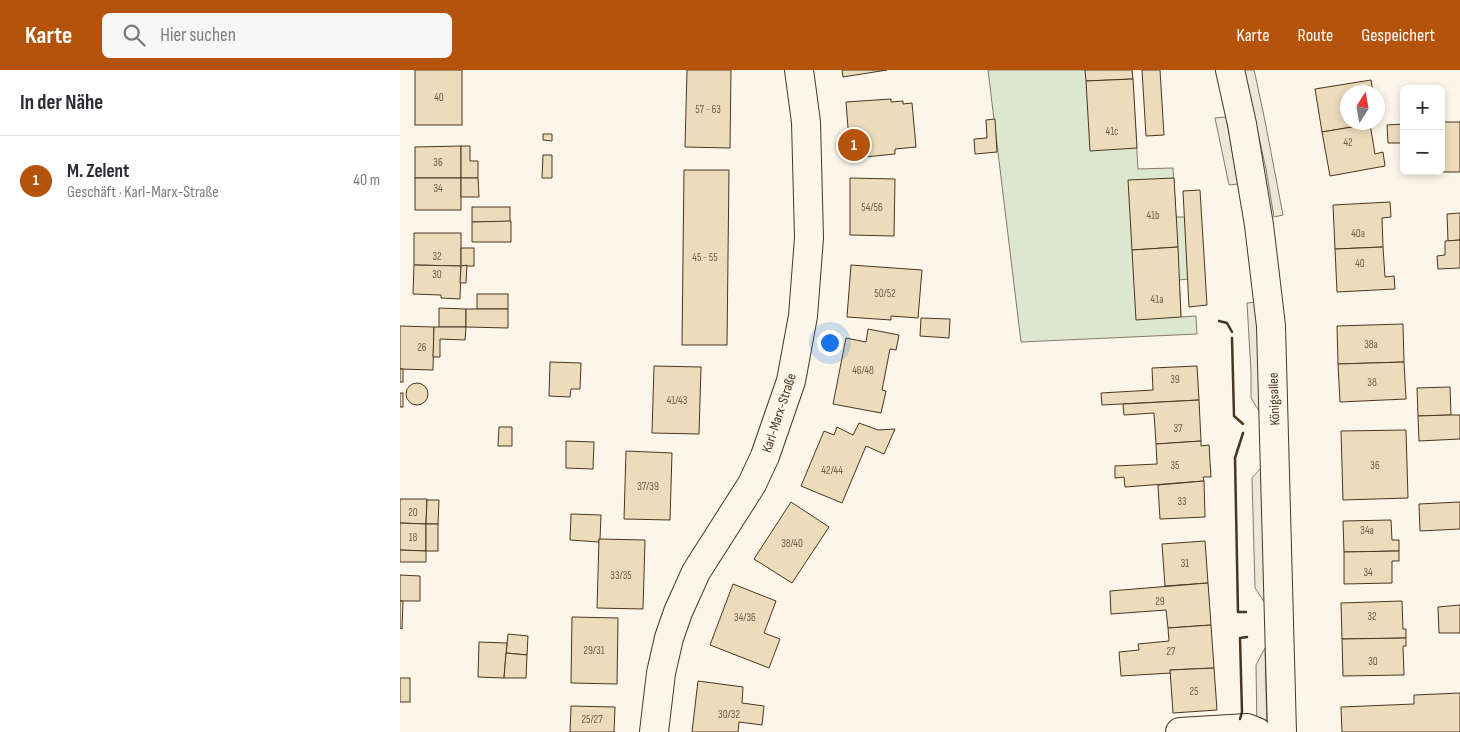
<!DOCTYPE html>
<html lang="de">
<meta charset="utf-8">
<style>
:root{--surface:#fff;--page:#f7f7f7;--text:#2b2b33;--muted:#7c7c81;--line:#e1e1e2;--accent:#b45309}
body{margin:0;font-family:"Sofia Sans Condensed",sans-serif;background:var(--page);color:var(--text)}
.controls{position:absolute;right:15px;top:15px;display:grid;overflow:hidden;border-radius:8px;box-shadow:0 2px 8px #0003}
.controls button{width:45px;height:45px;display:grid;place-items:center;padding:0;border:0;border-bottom:1px solid var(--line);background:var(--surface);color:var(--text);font:25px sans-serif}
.compass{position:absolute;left:940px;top:15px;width:45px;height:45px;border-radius:50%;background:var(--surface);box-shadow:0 2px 8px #0003;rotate:11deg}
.you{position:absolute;left:429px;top:272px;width:18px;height:18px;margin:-12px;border:4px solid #fff;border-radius:50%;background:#1a73e8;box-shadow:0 0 0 8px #1a73e833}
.badge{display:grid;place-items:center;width:32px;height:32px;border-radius:50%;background:var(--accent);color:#fff;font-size:16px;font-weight:700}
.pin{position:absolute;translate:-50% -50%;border:2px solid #fff;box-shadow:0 1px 5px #0006}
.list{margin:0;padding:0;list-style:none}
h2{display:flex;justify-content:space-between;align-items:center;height:65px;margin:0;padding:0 20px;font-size:21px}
h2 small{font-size:16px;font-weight:400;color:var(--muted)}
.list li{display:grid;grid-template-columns:32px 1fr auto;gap:15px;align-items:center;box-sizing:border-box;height:90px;padding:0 20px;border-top:1px solid var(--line)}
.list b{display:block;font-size:19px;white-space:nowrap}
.list p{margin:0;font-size:16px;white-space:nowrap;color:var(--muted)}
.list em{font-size:16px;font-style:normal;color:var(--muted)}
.icon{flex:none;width:28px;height:28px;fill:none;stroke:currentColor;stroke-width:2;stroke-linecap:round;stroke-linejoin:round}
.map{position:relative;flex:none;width:1060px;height:662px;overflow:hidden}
header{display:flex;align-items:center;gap:30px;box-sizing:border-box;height:70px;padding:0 25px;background:var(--accent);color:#fff}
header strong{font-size:24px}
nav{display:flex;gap:28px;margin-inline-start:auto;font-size:18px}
.search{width:350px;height:45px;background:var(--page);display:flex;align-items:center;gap:12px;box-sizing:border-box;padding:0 18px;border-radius:8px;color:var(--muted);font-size:19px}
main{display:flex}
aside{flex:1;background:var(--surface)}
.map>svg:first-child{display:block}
.green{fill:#dce7d0;stroke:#887966}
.parking{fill:#ede7d9;stroke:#887966}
.building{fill:#ecdcbc;stroke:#4a3520}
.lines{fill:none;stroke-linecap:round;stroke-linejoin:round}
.minor-casing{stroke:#4a3520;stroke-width:30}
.minor{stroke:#fbf6e9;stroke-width:28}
.wall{stroke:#4a3520;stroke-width:2.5}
.labels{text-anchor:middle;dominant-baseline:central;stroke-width:4;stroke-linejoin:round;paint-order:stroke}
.number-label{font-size:11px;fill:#725f47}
.street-label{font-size:14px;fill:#4a3520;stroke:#fbf6e9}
</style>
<header>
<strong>Karte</strong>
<div class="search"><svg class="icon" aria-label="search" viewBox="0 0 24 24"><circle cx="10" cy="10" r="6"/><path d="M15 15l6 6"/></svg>Hier suchen</div>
<nav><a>Karte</a><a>Route</a><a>Gespeichert</a></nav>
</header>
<main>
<aside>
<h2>In der Nähe<small></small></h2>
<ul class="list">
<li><span class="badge">1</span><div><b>M. Zelent</b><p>Geschäft · Karl-Marx-Straße</p></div><em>40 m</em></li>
</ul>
</aside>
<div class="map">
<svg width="1060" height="662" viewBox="0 0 1060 662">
<rect width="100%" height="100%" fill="#fbf6e9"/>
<path class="green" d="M588,0h144l6,99 35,-1 3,49h9l3,62 -9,1 2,37 15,-1 1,18 -176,8z"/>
<g class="parking">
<path d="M844,0h10l1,4 10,47 18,94 -9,2 -8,-48z"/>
<path d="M826,47l12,67 -9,1 -14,-67z"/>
<path d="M856,232l3,54 2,58 -10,-16v-26l-4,-69z"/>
<path d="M861,398l4,135 -10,-15 -3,-110z"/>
<path d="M865,578l2,84h-10l-1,-67z"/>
</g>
<g class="building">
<rect x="15" y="0" width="47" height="55"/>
<path d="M287,0h44l-1,78 -45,-1z"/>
<path d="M442,0h45l-44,7z"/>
<path d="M685,0h47l1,9 -47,2z"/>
<path d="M742,0h18l4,65 -18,1z"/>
<path d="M733,9l4,69 -47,3 -4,-70z"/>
<path d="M971,10l2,12h-25v30h21l1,2 -48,8 -7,-43z"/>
<path d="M491,29v3l12,-1v3l9,-1 4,44 -21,2v5l-30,3 -1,-5 -14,1 -4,-51z"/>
<path d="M595,49l2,33 -22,2 -1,-15 13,-1 -1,-18z"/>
<rect x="1042" y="52" width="18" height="50"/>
<path d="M970,54l5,30 8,-2 2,14 -55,10 -8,-44z"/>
<path d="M1004,54v19h-16l-1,-18z"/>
<path d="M143,64h9v7l-9,-1z"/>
<path d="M61,76v32h-46v-31z"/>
<path d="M61,76h9v15h8v17h-17z"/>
<path d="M143,85h9v23h-10z"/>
<path d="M1041,90l1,12 -35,2v-3h34z"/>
<path d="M284,100h45l-2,175h-45z"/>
<rect x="15" y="108" width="46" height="32"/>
<path d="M61,108h17l1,19h-18z"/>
<path d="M450,108l45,1 -1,57 -44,-1z"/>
<path d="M774,108l4,69 -46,3 -4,-70z"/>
<path d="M800,120l7,115 -18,2 -6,-116z"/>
<path d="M990,132l1,15 -9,1 1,29 -48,2 -2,-44z"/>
<rect x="72" y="137" width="38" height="15"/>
<path d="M1060,143v27l-12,1 -1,-27z"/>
<path d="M111,151v21h-39v-20z"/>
<path d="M14,163h47v33l-47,-1z"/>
<path d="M1060,170v28l-22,1 -1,-13 8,-1v-14z"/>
<path d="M778,177l3,70 -45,3 -4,-70z"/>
<path d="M983,177l2,30 9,-1 1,13 -58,3 -2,-43z"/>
<rect x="61" y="178" width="13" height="18"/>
<path d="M14,195l47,1 -1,33 -19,-1v-3l-28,-1z"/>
<path d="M67,195l-1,18h-6l1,-17z"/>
<path d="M451,195l71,5 -4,48 -27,-2v4l-44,-3z"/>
<rect x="77" y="224" width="31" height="15"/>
<path d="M39,238l27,1v18h-27z"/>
<path d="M66,239h42v19l-42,-1z"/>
<path d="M521,248l29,1 -1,19 -29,-2z"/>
<path d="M1003,254l1,38 -66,2 -1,-38z"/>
<path d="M0,256l34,1 -1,43 -33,-1z"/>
<path d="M34,257h32l-1,13 -25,-1v18h-7z"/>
<path d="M468,259l31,6 -3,15 -6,-1 -8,41 4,1 -5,22 -48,-9 13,-66 20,4z"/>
<path d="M150,292l31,1 -1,26h-9l-1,8 -21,-1z"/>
<path d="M1004,292l2,37 -66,3 -2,-38z"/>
<path d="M254,296l47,1 -2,67 -47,-1z"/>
<path d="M797,296l2,34 -97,5 -1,-12 52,-3 -1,-22z"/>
<rect x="0" y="299" width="3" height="13"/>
<circle cx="17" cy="324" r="11"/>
<path d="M1050,317l1,28 -33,1 -1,-28z"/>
<rect x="0" y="323" width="3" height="14"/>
<path d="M799,330l2,41 -45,3 -2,-31 -30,2 -1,-11z"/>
<path d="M1051,345h9v24l-41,2 -1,-25z"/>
<path d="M459,353l19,7 17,-1 -11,25 -18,-8 -24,57 -41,-17 23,-55 10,4 3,-8 16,8z"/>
<path d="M99,357h13v19h-14z"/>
<path d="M1006,360l2,68 -65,2 -2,-69z"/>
<path d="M166,371l28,1 -1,27 -27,-1z"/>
<path d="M801,371v5l8,-1 2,32h-8l1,4 -79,6 -1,-10 -9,1v-12l42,-2 -1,-20z"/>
<path d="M226,381l46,2 -2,67 -46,-1z"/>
<path d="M804,411l1,36 -45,2 -2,-34z"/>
<path d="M0,429h27l-1,25 -26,-1z"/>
<path d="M27,430h12l-1,24h-12z"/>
<path d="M391,432l38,25 -37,56 -38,-24z"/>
<path d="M1060,432v27l-40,2 -1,-27z"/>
<path d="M171,444l30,1 -1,24h-1v3l-29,-2z"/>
<path d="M991,450l1,20h7v11l-55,1 -1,-31z"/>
<path d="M0,453l26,1v27l-26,-1z"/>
<rect x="26" y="454" width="12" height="27"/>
<path d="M199,469l46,1 -2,69 -46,-1z"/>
<path d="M805,471l3,42 -43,3 -3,-42z"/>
<path d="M0,480l26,1v11h-26z"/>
<path d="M999,481v10h-7v22l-48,1v-32z"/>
<path d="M0,505l20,1v25h-20z"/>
<path d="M808,513l3,42 -43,3 -2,-18 -55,4 -1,-23z"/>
<path d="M333,514l43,17 -12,32 16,6 -11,29 -59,-23z"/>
<path d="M0,531h3l-1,28 -2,-1z"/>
<path d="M1002,531l1,28h3v9l-64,1 -1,-36z"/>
<path d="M1060,535v28h-21l-1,-26z"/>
<path d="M172,547l46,1 -1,66 -46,-1z"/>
<path d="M811,555l3,43 -44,2 1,3 -50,3 -2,-24 20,-2 -1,-6 31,-3 -1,-13z"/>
<path d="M108,564l20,2 -1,19 -21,-2z"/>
<path d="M1006,568v8h-3l1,29 -61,1 -1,-37z"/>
<path d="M79,572l28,1 -3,35 -26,-1z"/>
<path d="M106,583l21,2 -1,23h-22z"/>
<path d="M814,598l3,42 -44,3 -3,-43z"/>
<rect x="0" y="608" width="10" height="24"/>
<path d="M298,611l45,6 -1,16 22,3 -2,19 -23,-3 -1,10h-46z"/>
<path d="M1060,623v39h-118l-1,-25 73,-3v-9z"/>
<path d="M171,636l44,1 -1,25h-44z"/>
</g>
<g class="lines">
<defs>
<g id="minor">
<path d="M830,0l12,54 17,101 12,101 11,406"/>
<path d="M254,662l7,-59 8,-35 9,-26 18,-40 56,-88 13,-28 26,-75 12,-65 6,-78 -3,-116 -7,-52"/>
<path d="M780,662l67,-4 10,4"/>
</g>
</defs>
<use href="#minor" class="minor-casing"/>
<use href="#minor" class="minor"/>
<g class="wall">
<path d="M819,251l8,2 5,9"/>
<path d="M832,268l2,78 9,8"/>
<path d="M843,363l-8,25 3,154h8"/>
<path d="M840,649l2,-7 -2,-74 7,-1"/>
</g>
</g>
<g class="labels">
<g class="number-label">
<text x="39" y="27">40</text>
<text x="308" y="39">57 - 63</text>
<text x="712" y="61">41c</text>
<text x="948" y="72">42</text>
<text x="38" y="92">36</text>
<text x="38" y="118">34</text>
<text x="472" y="137">54/56</text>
<text x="753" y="145">41b</text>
<text x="958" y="163">40a</text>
<text x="37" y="186">32</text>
<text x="305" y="187">45 - 55</text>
<text x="960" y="193">40</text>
<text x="37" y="204">30</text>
<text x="485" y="223">50/52</text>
<text x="757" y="229">41a</text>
<text x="971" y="274">38a</text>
<text x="22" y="277">26</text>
<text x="463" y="300">46/48</text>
<text x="775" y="309">39</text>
<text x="972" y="312">38</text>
<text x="277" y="330">41/43</text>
<text x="778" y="358">37</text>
<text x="775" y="395">35</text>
<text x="975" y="395">36</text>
<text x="432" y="400">42/44</text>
<text x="248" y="416">37/39</text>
<text x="782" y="431">33</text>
<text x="13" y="442">20</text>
<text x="967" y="460">34a</text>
<text x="13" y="467">18</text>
<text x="392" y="473">38/40</text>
<text x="785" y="493">31</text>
<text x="968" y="502">34</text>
<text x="221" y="505">33/35</text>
<text x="760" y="531">29</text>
<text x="972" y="546">32</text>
<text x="345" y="547">34/36</text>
<text x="194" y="580">29/31</text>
<text x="771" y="581">27</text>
<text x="973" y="591">30</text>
<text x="794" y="621">25</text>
<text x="329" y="644">30/32</text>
<text x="192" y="649">25/27</text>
</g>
<g class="street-label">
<text transform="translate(874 329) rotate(-92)">Königsallee</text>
<text transform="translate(379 343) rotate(-72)">Karl-Marx-Straße</text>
</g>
</g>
</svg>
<div class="controls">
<button>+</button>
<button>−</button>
</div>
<svg class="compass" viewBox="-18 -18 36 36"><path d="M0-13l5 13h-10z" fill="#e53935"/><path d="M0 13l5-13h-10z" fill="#7c7c81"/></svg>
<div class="you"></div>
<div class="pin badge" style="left:454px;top:75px">1</div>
</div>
</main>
